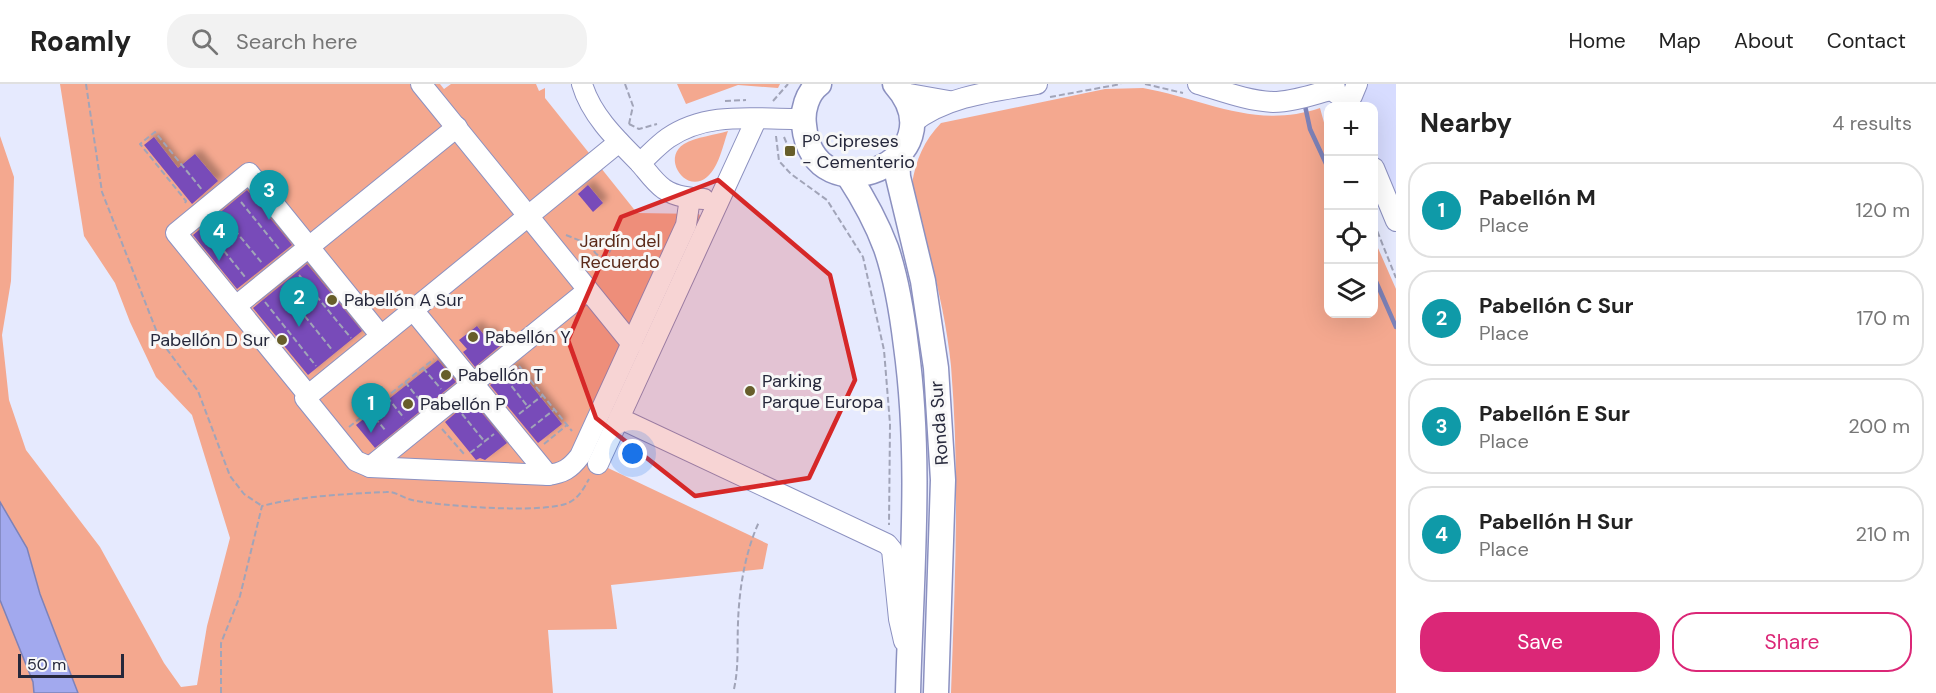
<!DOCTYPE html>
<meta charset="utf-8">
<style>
:root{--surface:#fff;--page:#f2f2f2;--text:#222;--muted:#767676;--line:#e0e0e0;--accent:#db2777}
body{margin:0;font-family:"DM Sans",sans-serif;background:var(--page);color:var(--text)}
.controls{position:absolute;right:18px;top:18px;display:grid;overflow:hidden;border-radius:12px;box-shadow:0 6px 24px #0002}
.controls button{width:54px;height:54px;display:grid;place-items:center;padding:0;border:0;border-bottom:2px solid var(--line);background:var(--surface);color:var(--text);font:30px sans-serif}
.scale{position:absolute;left:18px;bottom:15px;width:106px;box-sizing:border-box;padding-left:6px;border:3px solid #26283b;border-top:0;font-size:16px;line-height:21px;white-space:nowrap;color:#26283b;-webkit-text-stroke:4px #f8f8f8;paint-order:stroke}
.you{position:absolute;left:633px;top:370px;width:21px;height:21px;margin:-15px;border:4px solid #fff;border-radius:50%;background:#1a73e8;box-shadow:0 0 0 9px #1a73e833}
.badge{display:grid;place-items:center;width:39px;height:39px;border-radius:50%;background:var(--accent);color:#fff;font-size:20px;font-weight:700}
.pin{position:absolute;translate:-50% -50px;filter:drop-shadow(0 2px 3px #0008)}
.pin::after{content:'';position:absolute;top:32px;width:21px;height:18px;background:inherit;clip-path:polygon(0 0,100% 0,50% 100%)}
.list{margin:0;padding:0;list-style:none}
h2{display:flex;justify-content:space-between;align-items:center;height:78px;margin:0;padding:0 24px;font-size:26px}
h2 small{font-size:20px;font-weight:400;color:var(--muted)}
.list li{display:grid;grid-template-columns:39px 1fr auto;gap:18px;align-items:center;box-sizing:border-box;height:96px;margin:0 12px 12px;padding:0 12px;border:2px solid var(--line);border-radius:24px}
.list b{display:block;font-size:22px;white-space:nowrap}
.list p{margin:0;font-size:20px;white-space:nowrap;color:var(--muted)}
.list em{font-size:20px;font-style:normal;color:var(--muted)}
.actions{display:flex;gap:12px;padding:18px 24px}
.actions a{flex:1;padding:14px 0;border:2px solid var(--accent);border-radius:24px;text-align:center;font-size:21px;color:var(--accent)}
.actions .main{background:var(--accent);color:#fff}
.icon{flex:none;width:33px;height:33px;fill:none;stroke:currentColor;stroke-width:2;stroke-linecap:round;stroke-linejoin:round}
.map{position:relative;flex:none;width:1396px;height:609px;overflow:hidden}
header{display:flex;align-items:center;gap:36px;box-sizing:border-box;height:84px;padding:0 30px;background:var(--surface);border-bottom:2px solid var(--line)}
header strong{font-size:28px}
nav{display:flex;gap:33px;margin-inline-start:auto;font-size:21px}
.search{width:420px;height:54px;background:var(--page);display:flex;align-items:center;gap:15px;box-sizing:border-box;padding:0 21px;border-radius:24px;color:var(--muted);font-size:22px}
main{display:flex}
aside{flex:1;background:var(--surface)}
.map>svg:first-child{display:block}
.built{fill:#d7dcff}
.green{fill:#f4a88f}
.water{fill:#a2a9ee;stroke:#7d82b8;stroke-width:1.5}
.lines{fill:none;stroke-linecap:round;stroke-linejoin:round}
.stream{stroke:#7d82b8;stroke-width:4.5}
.building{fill:#784cb9;filter:url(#shadow)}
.minor-casing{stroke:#8c91c0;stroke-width:22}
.major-casing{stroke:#8c91c0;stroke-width:27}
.path{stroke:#a1a4b8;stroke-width:2;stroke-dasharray:6 3;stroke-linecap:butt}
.minor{stroke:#fff;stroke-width:20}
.major{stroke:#fff;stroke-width:24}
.marked{fill:#d62828;fill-opacity:0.2;stroke:#d62828;stroke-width:4.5;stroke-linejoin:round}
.poi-dot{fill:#675e2a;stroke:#f8f8f8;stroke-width:2}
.labels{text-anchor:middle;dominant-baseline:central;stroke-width:6;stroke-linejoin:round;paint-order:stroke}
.poi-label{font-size:18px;fill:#26283b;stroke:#f8f8f8;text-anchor:start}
.park-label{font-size:18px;fill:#5b2a19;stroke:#f8f8f8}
.street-label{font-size:18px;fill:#26283b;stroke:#f8f8f8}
</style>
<header>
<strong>Roamly</strong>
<div class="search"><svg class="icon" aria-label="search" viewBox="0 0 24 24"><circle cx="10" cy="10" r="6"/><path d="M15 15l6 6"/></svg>Search here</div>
<nav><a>Home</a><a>Map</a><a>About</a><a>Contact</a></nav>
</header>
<main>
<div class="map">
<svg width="1396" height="609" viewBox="0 0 1396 609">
<defs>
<filter id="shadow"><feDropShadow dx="5.5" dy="-5.5" stdDeviation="3" flood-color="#0004"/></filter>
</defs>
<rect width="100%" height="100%" fill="#e6eafe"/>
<path class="built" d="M1357,0h39v137l-22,-53v-62h-23l-3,-8z"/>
<g class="green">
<path d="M60,0h380l4,5 7,-5h85l3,7 6,-3v10l92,115 62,1 3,6 -113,239 179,85 -5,25 -152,16 6,44 -69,1 5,63h-475l-38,-99 -13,-46 -27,-46v-366l14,41 -3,104 -9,54 7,65 17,50 74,97 64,116 17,24 16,-2 10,-59 23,-88 -38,-123 -36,-38 -26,-55 -15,-39 -31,-47z"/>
<path d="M677,0h103l-2,4 -40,-3 -52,19z"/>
<path d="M1143,4c62,11 112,42 177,20l8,29v177h46v-75l22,50v404h-445c4,-109 9,-218 0,-327 -6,-62 -25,-122 -39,-182 4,-25 12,-43 29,-61l164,-34z"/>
<path d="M728,47c-5,14 -9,36 -21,46 -21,18 -46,-19 -23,-33 12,-7 31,-9 44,-13z"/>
<path d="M0,516l33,82 1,11h-34z"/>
</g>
<path class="water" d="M0,418l27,46 13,46 38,99h-44l-1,-11 -33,-82z"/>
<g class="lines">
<g class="stream">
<path d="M1304,17l6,28 18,39"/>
<path d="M1374,193l22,50"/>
</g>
</g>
<g class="building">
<path d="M154,53l24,31 17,-14 23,27 -26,23 -48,-59z"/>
<path d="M588,101l15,18 -10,9 -15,-18z"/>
<path d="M247,106l45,55 -55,44 -44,-54z"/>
<path d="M307,180l55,67 -54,44 -55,-67z"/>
<path d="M477,242l7,9 5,-4 12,14 -26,22 -12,-15 4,-3 -8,-9z"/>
<path d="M438,276l18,22 -81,66 -19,-23z"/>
<path d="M515,281l47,59 -24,19 -48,-58z"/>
<path d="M471,316l36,43 -22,17 -5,-2 -4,2 -31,-38z"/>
</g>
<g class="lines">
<defs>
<g id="minor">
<path d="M421,0l211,260"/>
<path d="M582,0c9,31 34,55 57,78 8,9 15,20 25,27 12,8 26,9 40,10"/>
<path d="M1198,0c24,7 50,17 75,18 20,0 41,-8 61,-13"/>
<path d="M1334,0l2,9 7,5 9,-2 5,-12"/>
<path d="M903,9l46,8"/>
<path d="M911,40c34,-28 83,-33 126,-40"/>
<path d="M619,58l-314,256 51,63 14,6 178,8c15,-2 22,-6 32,-19l106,-231 4,-27"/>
<path d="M640,79c9,-8 18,-18 28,-25 41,-28 89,-18 135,-19"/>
<path d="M1374,84l22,53"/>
<path d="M236,222l221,-179"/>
<path d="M413,226l135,165"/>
<path d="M308,311l-132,-162 73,-60 132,163"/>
<path d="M619,334l268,126 5,6 7,69 5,22"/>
<path d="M598,380l158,-344"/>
<path d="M370,383l217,-176"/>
</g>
<g id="major">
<path d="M819,0c-12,9 -17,27 -15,41 9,97 158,34 91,-41"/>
<path d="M897,74l1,19 25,104 13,87 7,112 -7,213"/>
<path d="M848,91c15,23 28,46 38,73 11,32 16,65 20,98 16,116 5,231 2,347"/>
</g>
</defs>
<use href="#minor" class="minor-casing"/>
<use href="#major" class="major-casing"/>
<g class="path">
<path d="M86,0l16,108 58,148 38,51 32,85 14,18 18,12"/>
<path d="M625,0l8,22 -4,18"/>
<path d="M1145,0l38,9"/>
<path d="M1050,13l71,-13"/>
<path d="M725,17l21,-1"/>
<path d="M773,17l15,-17"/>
<path d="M629,40l10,5 18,-5"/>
<path d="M776,52l3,25 12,13 36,26 36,57 21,93 6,74 -1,101"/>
<path d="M784,53l6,14"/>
<path d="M241,118l38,47"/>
<path d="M185,119l1,-2 -46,-57 15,-12 48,59"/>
<path d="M223,132l39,47"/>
<path d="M1374,139l22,55"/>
<path d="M207,146l38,47"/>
<path d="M566,151l27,11"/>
<circle cx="602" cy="163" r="9"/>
<path d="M299,191l52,63"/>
<path d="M282,204l51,63"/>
<path d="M265,218l51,64"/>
<path d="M519,282l53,65"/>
<path d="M423,284l18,21"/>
<path d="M506,295l22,28"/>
<path d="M405,298l17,21"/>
<path d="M387,313l17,21"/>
<path d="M369,327l17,20"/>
<path d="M462,330l23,28"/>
<path d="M519,330l24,-19"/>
<path d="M349,343l85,-68"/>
<path d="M531,344l24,-19"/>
<path d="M442,345l22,25"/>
<path d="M544,360l23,-19"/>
<path d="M470,369l24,-19"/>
<path d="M734,605c5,-23 3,-43 4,-66 1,-33 7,-71 21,-101"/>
<path d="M221,609v-50l19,-47 22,-90c38,-10 85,-12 124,-14 9,-1 17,6 26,8 28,6 131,14 156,3 10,-4 16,-15 21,-24"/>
</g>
<use href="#minor" class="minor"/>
<use href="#major" class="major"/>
</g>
<path class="marked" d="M718,96l112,95 25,105 -46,98 -114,18 -99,-78 -28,-78 53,-123z"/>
<g class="poi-dot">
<rect x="784" y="61" width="12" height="12" rx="3"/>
<circle cx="332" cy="216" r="6"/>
<circle cx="473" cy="253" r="6"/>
<circle cx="282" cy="256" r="6"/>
<circle cx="446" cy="291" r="6"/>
<circle cx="750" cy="307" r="6"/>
<circle cx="408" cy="320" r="6"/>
</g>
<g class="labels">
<g class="poi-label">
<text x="802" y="57">Pº Cipreses<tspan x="802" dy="21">- Cementerio</tspan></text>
<text x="344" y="216">Pabellón A Sur</text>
<text x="485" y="253">Pabellón Y</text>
<text x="270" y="256" text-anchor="end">Pabellón D Sur</text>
<text x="458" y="291">Pabellón T</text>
<text x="762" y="297">Parking<tspan x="762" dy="21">Parque Europa</tspan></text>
<text x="420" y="320">Pabellón P</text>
</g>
<g class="park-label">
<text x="620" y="157">Jardín del<tspan x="620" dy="21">Recuerdo</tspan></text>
</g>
<g class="street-label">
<text transform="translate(939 339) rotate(-94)">Ronda Sur</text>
</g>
</g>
</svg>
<div class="controls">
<button>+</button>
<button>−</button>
<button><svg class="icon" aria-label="locate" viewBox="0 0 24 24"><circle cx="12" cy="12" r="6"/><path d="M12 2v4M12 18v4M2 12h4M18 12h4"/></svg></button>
<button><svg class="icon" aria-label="layers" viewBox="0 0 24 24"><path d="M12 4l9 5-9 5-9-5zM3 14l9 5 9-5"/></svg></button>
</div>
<div class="scale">50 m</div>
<div class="you"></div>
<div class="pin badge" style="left:371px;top:349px;background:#0f9aa8">1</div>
<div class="pin badge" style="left:299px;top:243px;background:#0f9aa8">2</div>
<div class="pin badge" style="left:269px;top:136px;background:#0f9aa8">3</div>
<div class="pin badge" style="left:219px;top:177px;background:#0f9aa8">4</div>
</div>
<aside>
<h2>Nearby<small>4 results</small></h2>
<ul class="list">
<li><span class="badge" style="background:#0f9aa8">1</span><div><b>Pabellón M</b><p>Place</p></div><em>120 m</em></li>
<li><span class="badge" style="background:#0f9aa8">2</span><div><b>Pabellón C Sur</b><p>Place</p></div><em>170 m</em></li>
<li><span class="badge" style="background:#0f9aa8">3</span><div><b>Pabellón E Sur</b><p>Place</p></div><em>200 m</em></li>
<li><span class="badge" style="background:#0f9aa8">4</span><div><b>Pabellón H Sur</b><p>Place</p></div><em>210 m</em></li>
</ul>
<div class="actions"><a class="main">Save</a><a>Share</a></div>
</aside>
</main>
